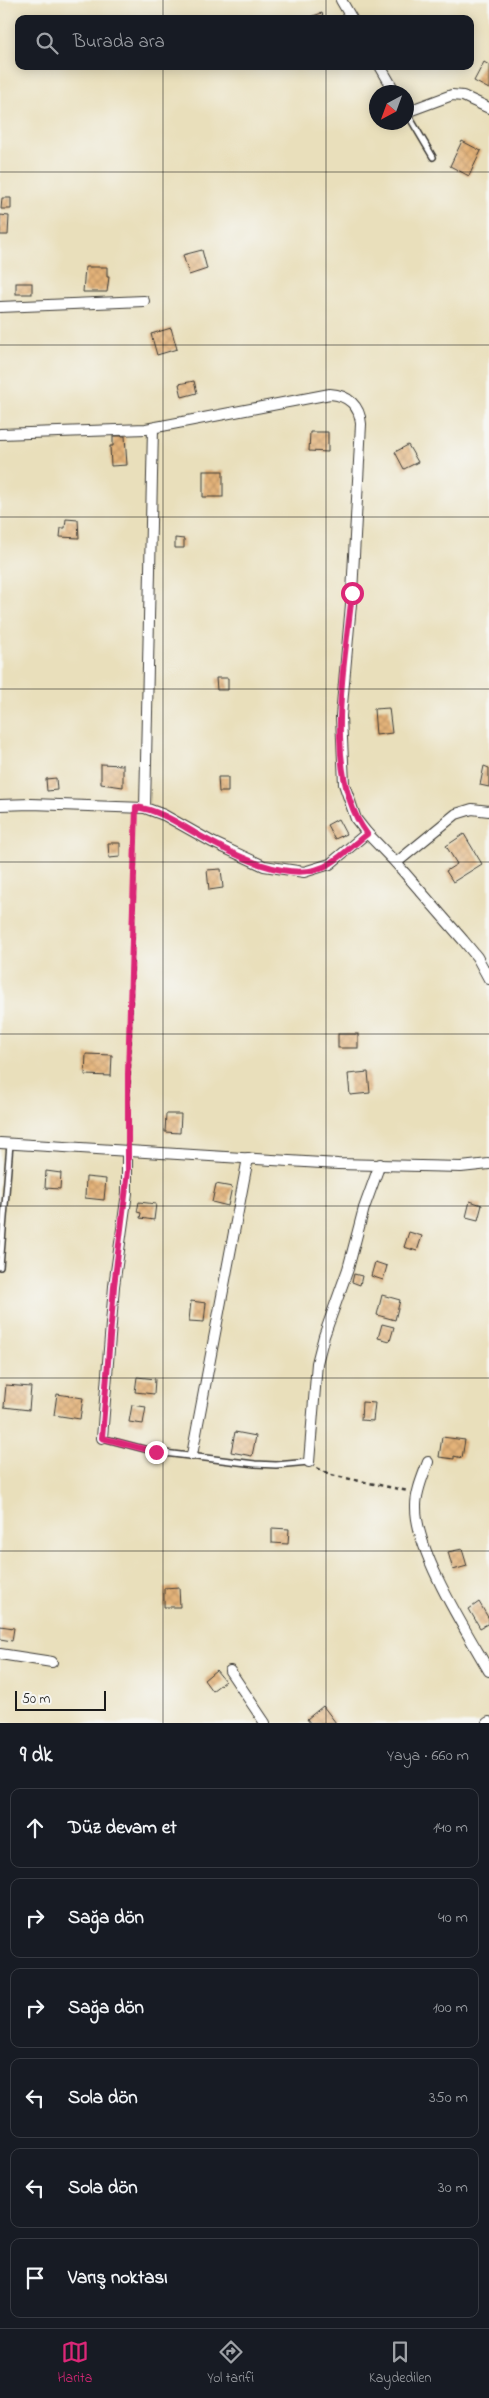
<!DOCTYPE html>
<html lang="tr">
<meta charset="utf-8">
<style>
:root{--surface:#171b24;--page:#20242c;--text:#f1f3f6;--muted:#9ea1a6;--line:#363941;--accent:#db2777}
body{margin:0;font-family:"Indie Flower",sans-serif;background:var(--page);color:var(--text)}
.compass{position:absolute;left:369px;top:85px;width:45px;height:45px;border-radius:50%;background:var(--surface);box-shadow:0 2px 12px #0003;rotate:221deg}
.scale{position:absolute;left:15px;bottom:12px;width:91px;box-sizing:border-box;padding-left:5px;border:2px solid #1c1c1c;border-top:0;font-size:14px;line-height:18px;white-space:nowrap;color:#1c1c1c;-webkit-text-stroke:4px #f6f6f2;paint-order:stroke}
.stop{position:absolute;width:15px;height:15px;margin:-11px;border:4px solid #db2777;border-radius:50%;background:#fff}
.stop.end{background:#db2777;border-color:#fff;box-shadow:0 1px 5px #0008}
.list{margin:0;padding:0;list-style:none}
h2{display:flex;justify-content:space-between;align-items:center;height:65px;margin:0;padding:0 20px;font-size:21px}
h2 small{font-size:16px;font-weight:400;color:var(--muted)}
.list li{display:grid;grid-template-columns:32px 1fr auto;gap:15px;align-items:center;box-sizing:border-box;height:80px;margin:0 10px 10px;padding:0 10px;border:1px solid var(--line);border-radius:10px}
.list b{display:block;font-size:19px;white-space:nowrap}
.list em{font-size:16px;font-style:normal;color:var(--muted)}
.icon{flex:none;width:28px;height:28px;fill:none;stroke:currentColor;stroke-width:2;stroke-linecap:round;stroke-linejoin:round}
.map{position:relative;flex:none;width:489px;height:1723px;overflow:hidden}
.search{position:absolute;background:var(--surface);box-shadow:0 2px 12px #0003;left:15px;right:15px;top:15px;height:55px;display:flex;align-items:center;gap:12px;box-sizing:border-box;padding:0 18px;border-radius:10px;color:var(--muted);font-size:19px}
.sheet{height:605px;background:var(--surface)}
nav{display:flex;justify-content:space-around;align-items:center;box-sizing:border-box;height:70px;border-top:1px solid var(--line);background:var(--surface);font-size:14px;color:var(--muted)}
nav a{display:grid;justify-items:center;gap:2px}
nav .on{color:var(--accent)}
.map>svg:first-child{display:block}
.building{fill:url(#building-cross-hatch)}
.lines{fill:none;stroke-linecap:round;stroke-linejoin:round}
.service-casing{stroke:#3b3934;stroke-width:8}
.minor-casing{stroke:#3b3934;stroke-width:12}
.path{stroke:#3b3934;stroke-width:2.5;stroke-dasharray:4 4;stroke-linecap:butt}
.service{stroke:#fff;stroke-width:5}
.minor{stroke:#fff;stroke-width:10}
.route{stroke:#db2777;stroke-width:6}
.grid{fill:none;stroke:#1c1c1c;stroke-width:1;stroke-opacity:0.55}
</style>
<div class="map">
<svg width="489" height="1723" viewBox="0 0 489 1723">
<defs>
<pattern id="building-cross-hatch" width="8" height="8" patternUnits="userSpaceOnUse" patternTransform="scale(1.25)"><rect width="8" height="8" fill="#e3b279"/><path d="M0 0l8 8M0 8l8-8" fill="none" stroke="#c29868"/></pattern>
</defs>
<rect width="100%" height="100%" fill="#f6f6f2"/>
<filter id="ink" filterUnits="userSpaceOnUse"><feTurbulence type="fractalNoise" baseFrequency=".02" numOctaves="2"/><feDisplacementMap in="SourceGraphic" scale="10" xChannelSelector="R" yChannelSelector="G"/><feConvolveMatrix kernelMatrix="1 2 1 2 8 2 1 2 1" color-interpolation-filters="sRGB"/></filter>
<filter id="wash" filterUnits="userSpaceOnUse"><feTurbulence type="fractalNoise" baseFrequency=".0096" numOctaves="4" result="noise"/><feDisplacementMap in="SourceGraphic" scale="20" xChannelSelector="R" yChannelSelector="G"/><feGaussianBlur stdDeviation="1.12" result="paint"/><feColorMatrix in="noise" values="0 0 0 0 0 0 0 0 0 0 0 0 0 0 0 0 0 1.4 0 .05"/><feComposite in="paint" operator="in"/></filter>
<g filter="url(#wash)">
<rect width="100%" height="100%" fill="#e9dfbb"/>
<g id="blocks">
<g class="building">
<path d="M322,13l2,6h-17v-1z"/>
<path d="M484,62l5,3v24l-15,-8z"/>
<path d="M462,141l19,10 -12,25 -19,-10z"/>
<path d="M2,198h9v11h-10z"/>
<path d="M0,215l9,1 -1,19h-8z"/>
<path d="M202,250l5,19 -18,6 -6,-20z"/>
<path d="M85,267h22v10h2l-2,15h-24z"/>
<rect x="16" y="283" width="16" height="11"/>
<path d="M171,328l6,21 -20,6 -6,-21z"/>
<path d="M194,381l3,12 -15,4 -3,-13z"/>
<path d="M310,432h18v20l-19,-1z"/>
<path d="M113,436h12l2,29 -16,1 -1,-20h3z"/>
<path d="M408,445l10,17 -14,7 -9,-17z"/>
<rect x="203" y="471" width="20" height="26"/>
<path d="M66,519l12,1 1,18 -19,-1 1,-9h4z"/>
<path d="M175,538l9,1v9h-9z"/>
<path d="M216,678h12v12h-11z"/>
<path d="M389,708l3,25 -16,2 -2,-26z"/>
<path d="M101,764l22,1v22l-22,-3z"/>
<path d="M484,766l5,2v19l-9,-2z"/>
<path d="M218,777h10v15h-9z"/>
<path d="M56,778l1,12 -10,1 -1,-12z"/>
<path d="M338,819l8,15 -11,5 -8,-14z"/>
<path d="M464,834l18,30 -29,18 -7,-11 11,-7 -11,-18z"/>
<path d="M108,843h12v14l-11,1z"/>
<path d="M221,869l2,19 -14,2 -2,-20z"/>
<rect x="338" y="1034" width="20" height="14"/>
<path d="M86,1054l26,1 -1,21 -26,-1z"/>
<path d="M368,1072l2,21 -20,2 -2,-21z"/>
<path d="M166,1114h15l-1,19 -15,-1z"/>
<path d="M46,1171l15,2 -1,16 -15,-1z"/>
<path d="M86,1177l20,2 -2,21 -19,-2z"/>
<path d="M216,1184l16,3 -4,19 -16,-4z"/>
<path d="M470,1201l12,4 -4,15 -12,-3z"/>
<path d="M139,1202l17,2 -2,16 -14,-2 1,-5 -4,-1z"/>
<path d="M409,1232l13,4 -5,15 -13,-4z"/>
<path d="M375,1262l12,4 -4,14 -12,-4z"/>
<path d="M354,1274l8,2 -2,9 -8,-3z"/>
<path d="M382,1295l18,5 -5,20 -18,-5z"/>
<path d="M191,1301l15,2 -2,19 -15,-1z"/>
<path d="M382,1324l12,3 -4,14 -12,-3z"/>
<path d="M137,1377l18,2 -1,15 -19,-2z"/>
<path d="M6,1385l25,2 -2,23 -25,-3z"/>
<path d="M57,1394l26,4 -3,21 -26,-4z"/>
<path d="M362,1402l13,1 -2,18 -12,-1z"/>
<path d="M132,1405l14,2 -3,17 -14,-2z"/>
<path d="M235,1432l21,4 -4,20 -21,-4z"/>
<path d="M442,1437l23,3 -3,18 -8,-2v3l-15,-2z"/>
<path d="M272,1528l17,1 -1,15 -16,-1z"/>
<path d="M462,1549l5,17 -14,4 -5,-18z"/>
<path d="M179,1587l1,20h-16v-19z"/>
<path d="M479,1602l10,17v4l-9,5 -11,-19z"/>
<path d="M0,1626l14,2 -2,13 -12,-2z"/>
<path d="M216,1670l9,11 -13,10 -8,-11z"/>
<path d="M323,1706l13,17h-26l-3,-4z"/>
</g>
</g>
</g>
<g filter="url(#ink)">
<use href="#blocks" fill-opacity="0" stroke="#3b3934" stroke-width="1"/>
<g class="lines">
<defs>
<g id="service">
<path d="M407,113l26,44"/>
<path d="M0,1267l10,-123"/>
<path d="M102,1438l54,14 99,12 21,1 33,-3"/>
</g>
<g id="minor">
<path d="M341,0l11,19"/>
<path d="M380,66l15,26"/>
<path d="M406,112l46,-17 11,1 26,12"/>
<path d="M0,307l144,-6"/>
<path d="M0,434l146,-5 184,-35c18,1 30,12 31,30l-9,169 -11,123 3,68 12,35 11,14 29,30 67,77 14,17 12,22"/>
<path d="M0,805l31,-1 114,4 19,7 48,27 52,24 40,6 26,-8 37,-31"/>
<path d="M145,808l8,-380"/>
<path d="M396,863l60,-49 16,-5 17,2"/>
<path d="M0,1143l338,21 123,3 28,-3"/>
<path d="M102,1438l12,-152 13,-93v-41"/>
<path d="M192,1455l56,-297"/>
<path d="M309,1462l8,-99 7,-27 24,-67 16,-61 16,-44"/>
<path d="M428,1462c-5,14 -12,29 -12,44 -1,45 50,125 73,165"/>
<path d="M0,1654l52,8"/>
<path d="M230,1671l35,52"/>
<path d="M487,1723l2,-1"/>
</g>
</defs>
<use href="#service" class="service-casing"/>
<use href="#minor" class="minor-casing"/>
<g class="path">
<path d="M128,1140l8,-322"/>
<path d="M317,1468l14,7 77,16"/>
</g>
<use href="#service" class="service"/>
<use href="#minor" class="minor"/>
</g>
</g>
<g class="lines" filter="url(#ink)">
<path class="route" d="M156,1452l-54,-14 12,-152 14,-115v-97l8,-267c22,3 40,15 59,26 35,20 98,55 136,30 13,-8 24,-20 36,-29 -45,-60 -22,-170 -15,-241"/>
</g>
<path class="grid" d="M163,0v19M326,0v19M163,66v1657M326,66v1657M0,172h489M0,345h489M0,517h489M0,689h489M0,862h489M0,1034h489M0,1206h489M0,1378h489M0,1551h489"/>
</svg>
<svg class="compass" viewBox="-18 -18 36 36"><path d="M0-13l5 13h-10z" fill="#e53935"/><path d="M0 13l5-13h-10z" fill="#9ea1a6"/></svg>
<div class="scale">50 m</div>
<div class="stop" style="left:352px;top:593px"></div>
<div class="stop end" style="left:156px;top:1452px"></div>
<div class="search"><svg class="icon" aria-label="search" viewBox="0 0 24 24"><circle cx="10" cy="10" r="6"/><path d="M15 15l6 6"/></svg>Burada ara</div>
</div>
<section class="sheet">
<h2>9 dk<small>Yaya · 660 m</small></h2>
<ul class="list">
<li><svg class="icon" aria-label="ahead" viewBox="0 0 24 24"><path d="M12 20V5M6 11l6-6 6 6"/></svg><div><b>Düz devam et</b></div><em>140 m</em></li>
<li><svg class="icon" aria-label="right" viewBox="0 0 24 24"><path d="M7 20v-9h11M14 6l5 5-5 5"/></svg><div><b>Sağa dön</b></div><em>40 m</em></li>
<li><svg class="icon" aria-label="right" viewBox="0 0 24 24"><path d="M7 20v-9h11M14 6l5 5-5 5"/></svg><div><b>Sağa dön</b></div><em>100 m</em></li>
<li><svg class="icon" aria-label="left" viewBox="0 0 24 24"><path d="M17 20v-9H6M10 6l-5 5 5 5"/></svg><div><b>Sola dön</b></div><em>350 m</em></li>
<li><svg class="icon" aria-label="left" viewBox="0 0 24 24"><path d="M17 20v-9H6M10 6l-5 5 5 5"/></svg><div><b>Sola dön</b></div><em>30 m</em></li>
<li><svg class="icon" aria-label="arrive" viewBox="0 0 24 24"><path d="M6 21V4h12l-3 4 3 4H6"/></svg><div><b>Varış noktası</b></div></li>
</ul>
</section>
<nav>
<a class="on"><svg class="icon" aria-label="map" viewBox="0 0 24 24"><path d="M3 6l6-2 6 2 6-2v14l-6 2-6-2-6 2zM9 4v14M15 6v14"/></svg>Harita</a>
<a><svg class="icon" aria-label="directions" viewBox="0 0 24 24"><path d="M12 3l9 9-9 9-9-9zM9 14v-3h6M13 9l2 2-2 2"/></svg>Yol tarifi</a>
<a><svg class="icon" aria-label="saved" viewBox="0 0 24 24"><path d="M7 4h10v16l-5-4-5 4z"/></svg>Kaydedilen</a>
</nav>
